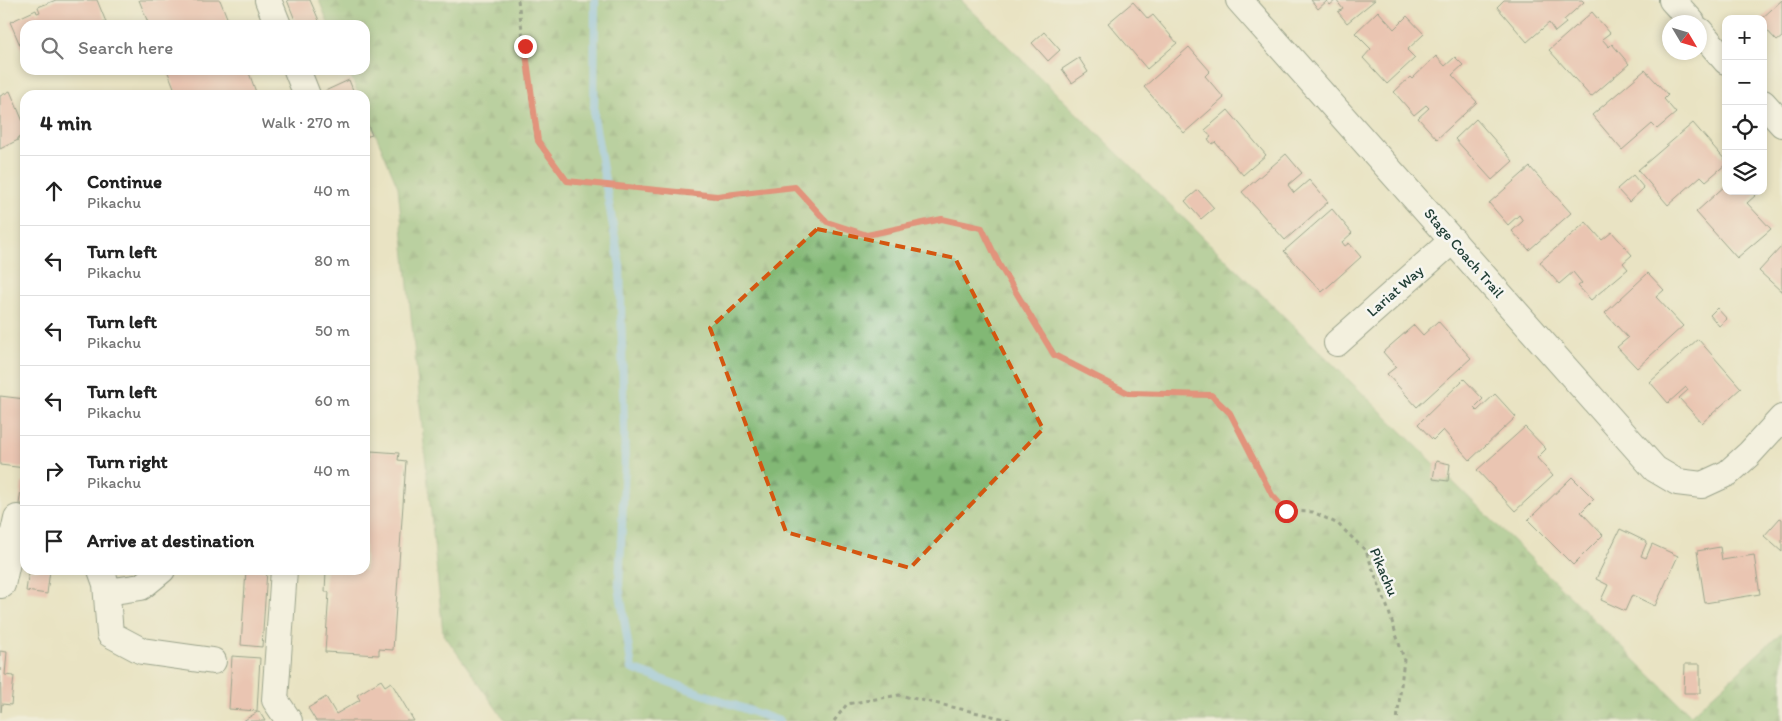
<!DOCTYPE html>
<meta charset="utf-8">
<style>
:root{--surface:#fff;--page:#f2f2f2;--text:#222;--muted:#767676;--line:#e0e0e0}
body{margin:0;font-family:Itim,sans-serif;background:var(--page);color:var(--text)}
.controls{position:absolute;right:15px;top:15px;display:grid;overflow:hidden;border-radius:10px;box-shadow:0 2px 8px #0003}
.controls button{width:45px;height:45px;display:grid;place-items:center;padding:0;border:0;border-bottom:1px solid var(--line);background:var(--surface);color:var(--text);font:25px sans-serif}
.compass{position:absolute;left:1662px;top:15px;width:45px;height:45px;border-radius:50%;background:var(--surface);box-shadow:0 2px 8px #0003;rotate:128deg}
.stop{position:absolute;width:15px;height:15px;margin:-11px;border:4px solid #d93025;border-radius:50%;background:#fff}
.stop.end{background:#d93025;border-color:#fff;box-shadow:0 1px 5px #0008}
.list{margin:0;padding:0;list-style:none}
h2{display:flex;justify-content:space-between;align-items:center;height:65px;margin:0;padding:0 20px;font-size:21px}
h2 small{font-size:16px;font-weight:400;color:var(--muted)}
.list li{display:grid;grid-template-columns:32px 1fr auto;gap:15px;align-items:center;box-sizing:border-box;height:70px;padding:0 20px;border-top:1px solid var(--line)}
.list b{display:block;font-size:19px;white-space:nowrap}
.list p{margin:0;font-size:16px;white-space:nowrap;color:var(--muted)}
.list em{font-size:16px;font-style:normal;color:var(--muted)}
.icon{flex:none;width:28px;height:28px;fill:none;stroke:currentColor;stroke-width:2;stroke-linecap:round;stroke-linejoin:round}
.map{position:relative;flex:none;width:1782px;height:721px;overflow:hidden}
.search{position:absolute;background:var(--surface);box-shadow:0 2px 8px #0003;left:20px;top:20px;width:350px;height:55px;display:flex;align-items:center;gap:12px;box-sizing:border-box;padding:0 18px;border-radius:15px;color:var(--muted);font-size:19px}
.panel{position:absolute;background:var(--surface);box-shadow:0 2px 8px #0003;left:20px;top:90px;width:350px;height:485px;border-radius:15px}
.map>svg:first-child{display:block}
.forest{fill:url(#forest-firs);stroke:#507a54}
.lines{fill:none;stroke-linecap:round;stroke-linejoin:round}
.stream{stroke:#7abef1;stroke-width:8}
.building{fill:#eca09d}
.minor-casing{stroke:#3d5649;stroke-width:28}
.path{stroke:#3d5649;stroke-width:3;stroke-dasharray:4 4;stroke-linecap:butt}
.minor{stroke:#fff;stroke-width:26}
.route{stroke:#d93025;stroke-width:6}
.marked{fill:none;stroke:#d45610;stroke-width:4;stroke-dasharray:10 6;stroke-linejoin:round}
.labels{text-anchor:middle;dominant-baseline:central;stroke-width:5;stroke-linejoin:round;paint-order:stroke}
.street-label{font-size:15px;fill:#1f3d34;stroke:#f6f6f2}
</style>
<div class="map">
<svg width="1782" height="721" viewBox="0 0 1782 721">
<defs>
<pattern id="forest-firs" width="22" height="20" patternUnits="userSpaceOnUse" patternTransform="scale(1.25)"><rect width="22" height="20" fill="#82b875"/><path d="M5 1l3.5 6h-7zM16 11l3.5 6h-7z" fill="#6a9761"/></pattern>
</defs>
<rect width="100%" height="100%" fill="#f6f6f2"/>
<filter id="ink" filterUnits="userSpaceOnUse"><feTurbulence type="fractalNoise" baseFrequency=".02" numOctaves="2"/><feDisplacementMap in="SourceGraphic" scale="10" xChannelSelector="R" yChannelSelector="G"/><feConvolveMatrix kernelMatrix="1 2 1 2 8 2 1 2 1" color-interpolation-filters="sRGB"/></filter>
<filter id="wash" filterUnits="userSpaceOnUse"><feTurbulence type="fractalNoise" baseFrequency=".0096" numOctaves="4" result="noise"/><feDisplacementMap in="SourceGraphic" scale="20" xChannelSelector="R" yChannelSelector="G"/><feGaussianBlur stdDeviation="1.12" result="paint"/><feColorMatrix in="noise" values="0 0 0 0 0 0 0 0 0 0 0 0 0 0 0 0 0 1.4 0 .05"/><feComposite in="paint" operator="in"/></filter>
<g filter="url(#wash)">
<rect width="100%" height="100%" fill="#e9e3c3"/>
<path class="forest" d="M319,0h642l730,715 91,-83v89h-1277l-62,-88 -45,-446 -33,-78v-14h-6l-11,-25h17v-45h-36z"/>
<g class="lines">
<path class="stream" d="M595,0l-1,118 26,148 5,198 -6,122 13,83 147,52"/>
</g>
<g id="blocks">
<g class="building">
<path d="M56,0h41l9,22 -8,3h-73v26l-2,1 -13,-30 26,-12 1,3 3,-1 -2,-5z"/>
<path d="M139,0h81l10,25h-81z"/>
<path d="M287,0h23l11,25h-24z"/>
<path d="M1311,0h64l-28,23 -9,-11 5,-3 -7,-9 -6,5 -3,-4 -9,8z"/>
<path d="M1504,0h78l2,2 -20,18 2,3 -11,9 -6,-9 -22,19 -30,-35z"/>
<path d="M1782,0v37l-5,4 -14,-15v-7h-2z"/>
<path d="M1133,2l15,17 5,-4 24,28 -30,26 -39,-46z"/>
<path d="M1378,11l16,18 13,-13 17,18 -17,16 8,8 -28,26 -24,-26 8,-9 -16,-16z"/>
<path d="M1592,12l18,21 -8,6 7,8 3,-3 17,20 -38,33 -42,-47z"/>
<path d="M1044,32l16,18 -12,11 -16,-18z"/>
<path d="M1189,47l21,24 -5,5 19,22 -40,35 -40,-46z"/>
<path d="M1436,56l9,10 10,-9 8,8 -11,10 25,27 -40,37 -19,-21 11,-10 -3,-3 -12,10 -20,-23 16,-15 2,2z"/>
<path d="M1079,58l9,14 -16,11 -10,-14z"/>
<path d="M167,70h81l9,25h-80z"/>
<path d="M1645,70l23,25 -4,4 12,14 -19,16 -5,-5 -30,26 -30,-35z"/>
<path d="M349,80l6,15h-28l-2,-4z"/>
<path d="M10,91l15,35v9l-7,3v2l-18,9v-53z"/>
<path d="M1228,110l38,45 -23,20 -28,-33 -3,2 -4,-5 3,-2 -6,-7z"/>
<path d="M365,118l7,17 -7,2z"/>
<path d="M1476,119l37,42 -21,19 -37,-41z"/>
<path d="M1693,123l33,38v3l-20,17 -5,-5 -33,29 -30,-35z"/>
<path d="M1286,154l16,19 -14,12 6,8 15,-13 19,22 -43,38 -43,-48z"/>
<path d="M1530,167l41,46 -42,37 -17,-19 11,-10 -4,-6 -11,10 -19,-22z"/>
<path d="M1633,175l11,13 -15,14 -12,-13z"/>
<path d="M1726,185v6h27l3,4 -9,8 24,26 -34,29 -41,-46z"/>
<path d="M1198,190l16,18 -13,11 -16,-18z"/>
<path d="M1332,209l20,24 -10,9 3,4 4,-3 12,14 -39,35 -38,-41z"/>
<path d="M1586,222l16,18 10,-8 20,23 -9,8 5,6 -37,31 -13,-14 4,-3 -9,-11 -14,12 -19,-22z"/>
<path d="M1782,246v46l-23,-21z"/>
<path d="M1648,273l16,17 -8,7 27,29 -46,42 -20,-21 11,-9 -23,-25z"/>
<path d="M1717,308l10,11 -8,7 -9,-11z"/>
<path d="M1438,321l33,37 -54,49 -30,-33 9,-7 -13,-15 31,-27 9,10z"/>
<path d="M1698,339l43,49 -39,35 -23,-25 9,-8 -2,-3 -18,16 -18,-21z"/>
<path d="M1464,379l19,20 -9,9 3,3 18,-17 21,23 -46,43 -27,-30 -10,10 -15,-16z"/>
<path d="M0,396l25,3v69l-25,-3z"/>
<path d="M1525,427l21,22 -9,9 16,18 -38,35 -38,-41z"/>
<path d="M371,451l28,2 -1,7 8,1 -13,189 -14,-1v6l-54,-3 4,-60h-4l1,-22h39v-112h6z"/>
<path d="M1436,461l14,3 -2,17 -15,-2z"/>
<path d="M1572,477l22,22 -13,13 22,23 -30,30 -45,-45z"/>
<path d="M22,483h3v21h-6z"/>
<path d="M1780,518l2,1v33l-18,-16z"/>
<path d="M1620,529l27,13 -6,14 5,2 6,-14 26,12 -23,50 -23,-11 -7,16 -24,-11 7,-15 -12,-6z"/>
<path d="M1720,547l2,13 32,-5 6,39 -55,9 -8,-52z"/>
<path d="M29,570h21l-3,24 -21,-3z"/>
<path d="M246,570h21l-5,77 -21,-2z"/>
<path d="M0,651l7,1 -2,23 9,1 -3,29 -9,-1 -1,8z"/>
<path d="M232,656l28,2 -3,53 -28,-2z"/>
<path d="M1685,664h15v29h-16z"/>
<path d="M381,680l4,6 6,-4 23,39h-98l-8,-13 18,-11 10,17 24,-14 -3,-5z"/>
<path d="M259,711l6,10h-22z"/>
</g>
</g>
</g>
<g filter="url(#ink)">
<use href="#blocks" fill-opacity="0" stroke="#3d5649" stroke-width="1"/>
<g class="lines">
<defs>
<g id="minor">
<path d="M268,0l10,25"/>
<path d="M1239,0l416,469 22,13 25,3 26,-12 21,-19 33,-36"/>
<path d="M1672,0l20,22"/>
<path d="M1700,31l26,30"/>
<path d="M297,70l10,25"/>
<path d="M1763,103l19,21"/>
<path d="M1337,343l116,-103"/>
<path d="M101,570l5,14 4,50 32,17 71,10"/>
<path d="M284,570l-9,130 14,21"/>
<path d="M0,585h2l15,-67"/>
<path d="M107,592l34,-5 21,-17"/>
</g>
</defs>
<use href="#minor" class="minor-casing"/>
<g class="path">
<path d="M518,0l19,141 30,40 150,16 78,-10 32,35 40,13 75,-16 40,9 18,38 55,89 73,38 83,2 19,18 42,82 14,16 27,1 25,12 28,27 22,58 16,50 -7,62"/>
<path d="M834,721l13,-17 52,-9 115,26"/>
</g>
<use href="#minor" class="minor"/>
</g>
</g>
<g class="lines" filter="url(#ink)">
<path class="route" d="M525,46l13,95 29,40 150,15 78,-9 32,35 40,13 75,-16 40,9 18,38 54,89 74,38 83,2 19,18 42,82 14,16"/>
</g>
<path d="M0 0H1782V721H0ZM817,229l138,29 88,171 -133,139 -124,-36 -76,-204z" fill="#e9e3c3" fill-opacity=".55" fill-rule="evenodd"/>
<path class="marked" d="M817,229l138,29 88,171 -133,139 -124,-36 -76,-204z"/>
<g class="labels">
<g class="street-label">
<text transform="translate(1464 253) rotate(49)">Stage Coach Trail</text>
<text transform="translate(1395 291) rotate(-41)">Lariat Way</text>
<text transform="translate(1384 572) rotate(67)">Pikachu</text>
</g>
</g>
</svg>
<div class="controls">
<button>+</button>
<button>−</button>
<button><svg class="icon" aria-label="locate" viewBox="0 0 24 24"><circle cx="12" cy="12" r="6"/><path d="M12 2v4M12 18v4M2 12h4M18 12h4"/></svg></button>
<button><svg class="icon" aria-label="layers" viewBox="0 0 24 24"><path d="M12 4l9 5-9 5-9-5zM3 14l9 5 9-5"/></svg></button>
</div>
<svg class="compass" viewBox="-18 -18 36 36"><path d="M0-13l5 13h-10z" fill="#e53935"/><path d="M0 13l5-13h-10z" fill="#767676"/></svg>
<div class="stop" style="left:1286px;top:511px"></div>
<div class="stop end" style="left:525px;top:46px"></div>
<div class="search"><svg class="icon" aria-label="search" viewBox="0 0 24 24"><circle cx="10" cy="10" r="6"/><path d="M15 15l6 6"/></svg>Search here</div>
<section class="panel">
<h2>4 min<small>Walk · 270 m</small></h2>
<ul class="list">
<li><svg class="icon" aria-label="ahead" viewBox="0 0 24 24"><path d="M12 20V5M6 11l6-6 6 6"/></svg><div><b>Continue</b><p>Pikachu</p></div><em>40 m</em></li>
<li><svg class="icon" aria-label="left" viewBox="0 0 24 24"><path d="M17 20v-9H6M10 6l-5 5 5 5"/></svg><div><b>Turn left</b><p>Pikachu</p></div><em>80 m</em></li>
<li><svg class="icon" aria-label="left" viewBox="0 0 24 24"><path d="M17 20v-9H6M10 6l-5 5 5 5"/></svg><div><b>Turn left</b><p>Pikachu</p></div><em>50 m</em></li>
<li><svg class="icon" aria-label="left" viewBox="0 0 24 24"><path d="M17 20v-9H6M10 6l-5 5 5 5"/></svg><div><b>Turn left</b><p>Pikachu</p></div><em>60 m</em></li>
<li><svg class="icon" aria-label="right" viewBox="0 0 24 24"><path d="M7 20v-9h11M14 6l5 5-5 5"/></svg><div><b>Turn right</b><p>Pikachu</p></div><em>40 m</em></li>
<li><svg class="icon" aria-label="arrive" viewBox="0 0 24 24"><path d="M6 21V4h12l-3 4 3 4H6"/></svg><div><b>Arrive at destination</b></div></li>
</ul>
</section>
</div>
